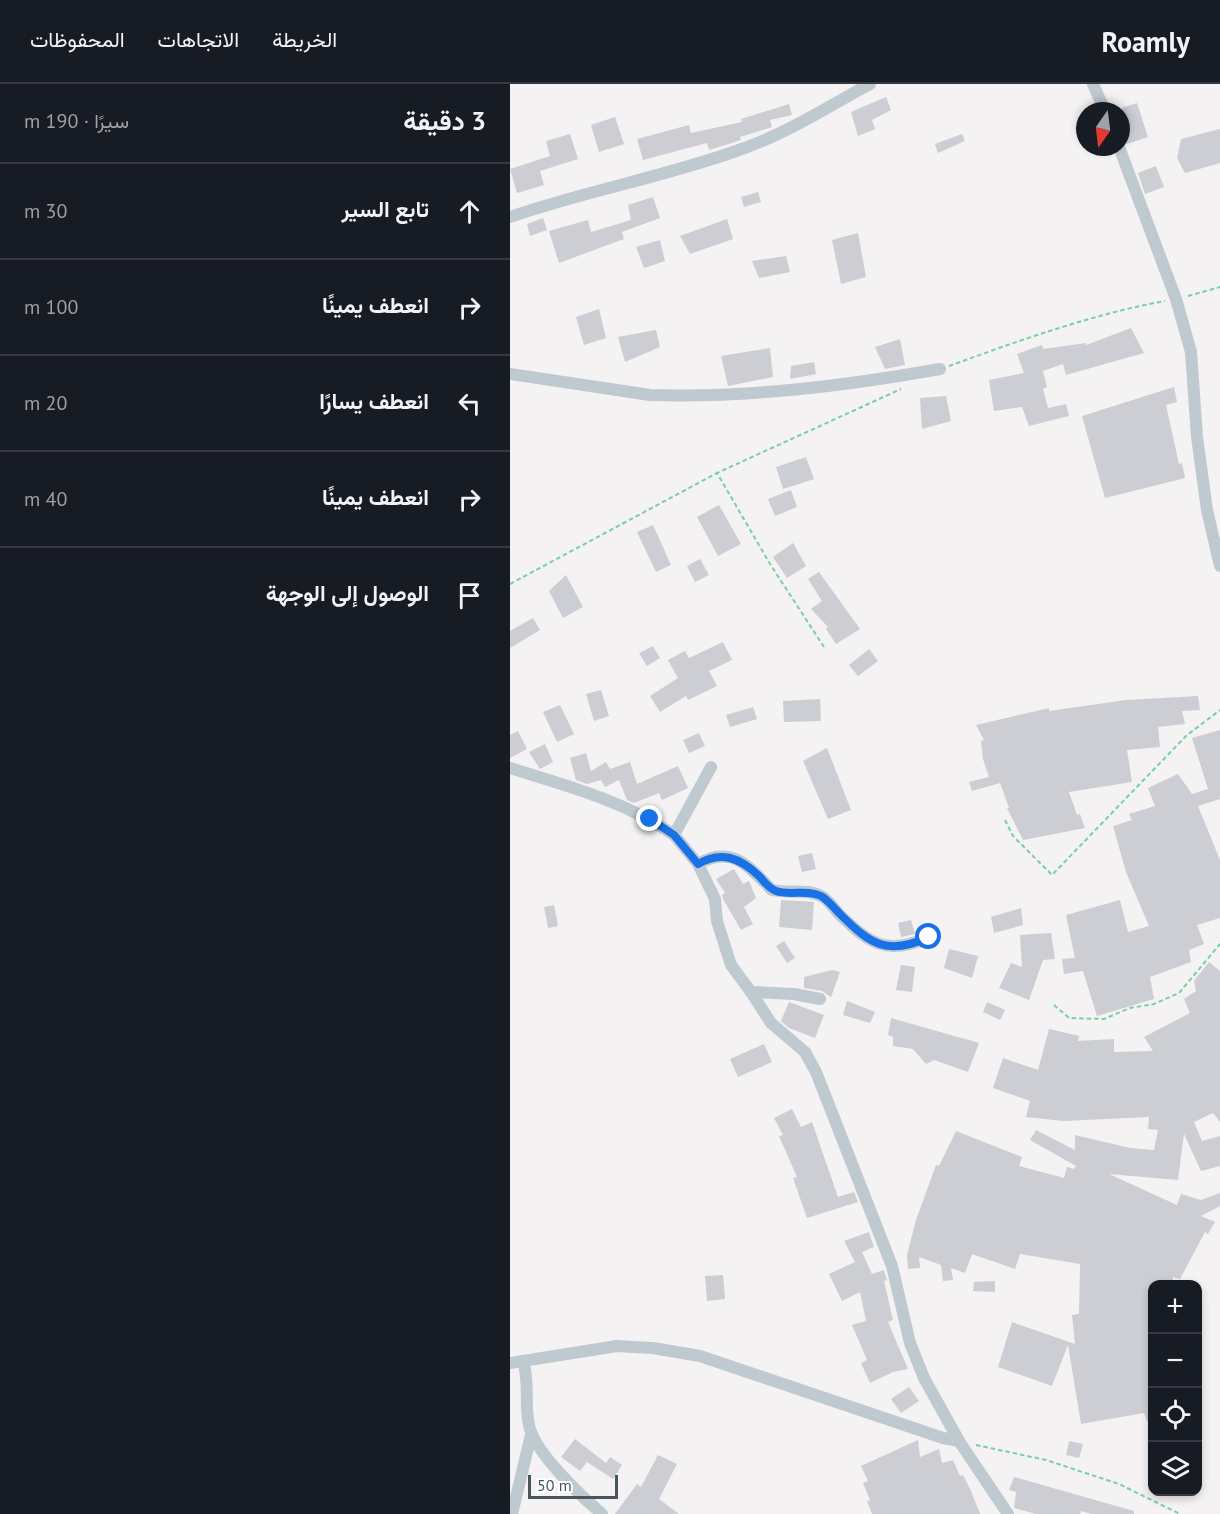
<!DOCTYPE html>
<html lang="ar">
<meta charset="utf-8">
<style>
:root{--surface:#171b24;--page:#20242c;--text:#f1f3f6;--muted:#9ea1a6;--line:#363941}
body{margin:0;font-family:"PT Sans",Vazirmatn,sans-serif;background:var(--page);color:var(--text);direction:rtl}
.controls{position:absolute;right:18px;bottom:18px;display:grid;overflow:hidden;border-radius:12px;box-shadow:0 3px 9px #0003}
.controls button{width:54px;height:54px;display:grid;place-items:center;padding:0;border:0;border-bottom:2px solid var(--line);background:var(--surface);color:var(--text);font:30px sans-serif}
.compass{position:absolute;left:566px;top:18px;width:54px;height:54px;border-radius:50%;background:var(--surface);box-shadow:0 3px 9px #0003;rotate:194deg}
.scale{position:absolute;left:18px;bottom:15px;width:90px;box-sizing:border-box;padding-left:6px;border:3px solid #49555f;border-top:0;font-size:16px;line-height:21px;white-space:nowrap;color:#49555f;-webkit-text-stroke:4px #fff;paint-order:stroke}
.stop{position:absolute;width:18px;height:18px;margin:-14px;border:4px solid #1871e7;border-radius:50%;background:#fff}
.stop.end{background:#1871e7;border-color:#fff;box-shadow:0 2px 6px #0008}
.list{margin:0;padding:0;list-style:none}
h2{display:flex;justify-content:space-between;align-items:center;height:78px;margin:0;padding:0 24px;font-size:26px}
h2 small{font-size:20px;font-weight:400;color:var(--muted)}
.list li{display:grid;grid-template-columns:39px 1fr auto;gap:18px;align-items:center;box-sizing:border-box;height:96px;padding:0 24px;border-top:2px solid var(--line)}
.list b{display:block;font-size:22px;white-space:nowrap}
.list em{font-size:20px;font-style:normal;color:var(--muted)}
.icon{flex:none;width:33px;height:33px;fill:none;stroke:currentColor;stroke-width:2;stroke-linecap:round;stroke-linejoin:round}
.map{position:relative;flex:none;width:710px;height:1430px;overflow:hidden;direction:ltr}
header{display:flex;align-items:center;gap:36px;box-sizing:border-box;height:84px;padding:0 30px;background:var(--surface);border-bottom:2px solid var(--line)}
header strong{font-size:28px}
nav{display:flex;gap:33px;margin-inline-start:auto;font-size:21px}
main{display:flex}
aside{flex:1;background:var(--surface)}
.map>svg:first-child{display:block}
.building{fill:#ccced4}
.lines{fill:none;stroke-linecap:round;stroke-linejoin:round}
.path{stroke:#78cfa5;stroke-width:2;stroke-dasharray:4.5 3;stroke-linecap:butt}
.street{stroke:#bfc9d0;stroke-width:12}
.route{stroke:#1871e7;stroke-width:8}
</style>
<header>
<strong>Roamly</strong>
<nav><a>الخريطة</a><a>الاتجاهات</a><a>المحفوظات</a></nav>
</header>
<main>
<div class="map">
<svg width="710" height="1430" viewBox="0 0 710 1430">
<rect width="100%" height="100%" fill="#f4f2f2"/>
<g class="building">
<path d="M376,13l5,13 -19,10 3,9 -17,7 -7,-24z"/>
<path d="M627,19l11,34 -21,7 -6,-6v-30z"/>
<path d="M279,20l3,11 -22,5 2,7 -32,10 1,3 -32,10 -2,-7 -64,17 -6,-21 52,-14 2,8 51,-11 -1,-3z"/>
<path d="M105,33l9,27 -25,8 -8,-27z"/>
<path d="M710,45v34l-35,10 -8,-15 4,-19z"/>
<path d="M60,50l8,25 -38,12 4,14 -27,8 -7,-24 40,-13 -4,-15z"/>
<path d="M452,50l3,7 -27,12 -3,-9z"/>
<path d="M646,82l8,21 -19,7 -7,-21z"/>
<path d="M248,108l3,10 -17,5 -3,-10z"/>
<path d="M143,113l7,21 -38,14 2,7 -65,24 -10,-32 39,-11 3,12 40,-12 -3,-15z"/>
<path d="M33,134l4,12 -17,6 -3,-12z"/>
<path d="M217,135l6,20 -43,15 -10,-18z"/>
<path d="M348,149l8,44 -25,7 -9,-44z"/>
<path d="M150,156l5,21 -21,7 -8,-21z"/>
<path d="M276,172l4,16 -31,6 -7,-17z"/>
<path d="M89,225l7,29 -22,7 -8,-28z"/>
<path d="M621,244l13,25 -78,22 -3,-11 -20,7 4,16 -4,2 5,19 18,-4 3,12 -40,10 -7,-19 -28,4 -5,-31 35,-7 -7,-19 25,-9 1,4 43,-6v2z"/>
<path d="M146,246l4,17 -35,15 -7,-25z"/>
<path d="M390,255l5,26 -20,4 -10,-22z"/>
<path d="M260,264l3,29 -45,9 -7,-30z"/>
<path d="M304,278l2,12 -26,5 1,-13z"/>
<path d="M664,303l3,15 -11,3 13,59 3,-1 3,15 -80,20 -23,-82z"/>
<path d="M436,312l5,25 -29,8 -2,-31z"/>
<path d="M296,373l8,22 -31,10 -7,-22z"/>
<path d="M281,406l6,17 -22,9 -7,-17z"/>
<path d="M209,421l22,39 -23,12 -21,-39z"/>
<path d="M143,441l18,40 -15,7 -19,-40z"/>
<path d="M283,459l13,23 -19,12 -14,-21z"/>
<path d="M190,475l9,16 -14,7 -8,-16z"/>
<path d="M309,488l41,57 -24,15 -10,-15 2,-2 -17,-18 11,-8 -14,-22z"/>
<path d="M56,491l17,32 -20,11 -14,-27z"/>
<path d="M23,534l7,12 -30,18v-17z"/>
<path d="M213,558l9,18 -23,11 8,15 -29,14 -2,-4 -26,16 -10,-16 28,-18 -10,-18 17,-9 4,7z"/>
<path d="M143,562l7,12 -13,8 -8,-13z"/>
<path d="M359,565l9,12 -20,15 -9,-11z"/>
<path d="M91,606l8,26 -15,5 -8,-27z"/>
<path d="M688,612l2,14 -18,1 3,13 -27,3 2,20 -33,3 5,32 -63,10 8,23 3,-1 5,14 -62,12 -16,-32h2l-9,-25 -28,8 -3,-9 20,-5 -6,-18 -2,-18 3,-1 -8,-15 73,-17v3l77,-11z"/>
<path d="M310,615l1,22 -37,1 -1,-21z"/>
<path d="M50,621l14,29 -17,8 -14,-30z"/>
<path d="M243,623l4,12 -27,8 -4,-12z"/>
<path d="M710,646v69l-22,7 22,54v58l-23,7 7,19 -15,6 2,12 -41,15 4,22 -57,17 -14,-45 -19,3 -2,-15 13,-1 -9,-43 54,-15 8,32 21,-6 -23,-54 -13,-46 19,-6 -3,-6 26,-8 -7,-18 30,-14 14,20 16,-5 -16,-51z"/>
<path d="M8,647l9,18 -17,9v-23z"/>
<path d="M189,649l6,13 -16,7 -6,-13z"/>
<path d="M35,660l8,18 -13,7 -11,-17z"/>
<path d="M317,664l24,62 -23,9 -25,-58z"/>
<path d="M76,669l5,18 15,-9 4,7 20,-7 7,22 41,-18 10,22 -26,12 -3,-7 -25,10 -7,-3 -8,-20 -14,7 -4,-7 -14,4 -11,-4 -6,-22z"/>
<path d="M302,769l4,16 -14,3 -4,-16z"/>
<path d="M224,785l9,15 6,-3 7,17 -12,9 9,17 -12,6 -18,-31 -1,-4 3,-2 -9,-14z"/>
<path d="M271,816l33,2 -2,28 -33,-3z"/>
<path d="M44,821l4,21 -10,2 -4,-21z"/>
<path d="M511,824l2,17 -29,8 -3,-16z"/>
<path d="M401,836l4,14 -14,3 -3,-14z"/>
<path d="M541,849l4,26 -12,1 -14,40 -30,-12 12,-25 11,4 -2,-32z"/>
<path d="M274,857l11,17 -8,5 -11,-17z"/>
<path d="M439,865l29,7 -6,22 -28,-10z"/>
<path d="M699,878l11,9v151l-7,-9 -19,9 8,19 18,-5v30l-19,5 -17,-37 -6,46 -69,-6 68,31 4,-11 20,6 19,-7v13l-19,10 14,6 -7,12 -3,-2 -25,47 -7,-2v7h-21v149l-8,-20 -63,11 -13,-79 -16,41 -54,-19 14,-45 63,22 -3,-29 7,-1 1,-50 -60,-10 -5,15 -43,-15 -7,19 -14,-5 2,12 -10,1 -2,-16 -22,-8 1,11 -12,1 -1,-14 9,-35 20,-55 3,1 17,-35 66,26 -3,9 45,12 3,-11 7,2 2,-3 -46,-26 6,-10 39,20v-15l55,13 24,2 4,-20 -10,-1 1,-12 -86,4 -37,-4 4,-16 -37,-13 10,-30 35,12 11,-41 30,7 -1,5 36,-2v13l39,-1 -9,-14 46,-24 -6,-14 12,-8 -2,-10z"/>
<path d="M391,881l14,2 -3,25 -16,-2z"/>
<path d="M322,886l8,2 -9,25 -9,-6 -18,-3v-11z"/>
<path d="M337,917l28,11 -5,11 -27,-8z"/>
<path d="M279,918l35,13 -9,23 -26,-10 -8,-7z"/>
<path d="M477,918l18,8 -5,10 -17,-8z"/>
<path d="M381,934l88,25 -11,29 -34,-12 -8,4 -13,-15 -20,-3v-9l-5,-2z"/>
<path d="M254,960l8,18 -34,15 -8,-18z"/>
<path d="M282,1025l9,18 11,-5 26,75 16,-5 4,10 -51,16 -14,-40 4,-1 -18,-41 4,-1 -9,-17z"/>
<path d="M359,1148l5,15 -12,5 10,22 12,-4 3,10 -3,1 9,39 -5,2 20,47 -15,3 -23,11 -9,-20 6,-3 -15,-35 14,-4 -6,-29 -18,9 -13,-27 26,-12 -11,-21z"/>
<path d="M213,1191l2,24 -18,2 -2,-25z"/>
<path d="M485,1197v11l-22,-1 1,-9z"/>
<path d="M399,1303l10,14 -18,12 -10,-14z"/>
<path d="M65,1355l31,24 4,-6 12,8 -9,14 -26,-17 -7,9 -19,-14z"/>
<path d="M408,1356l2,17 19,-8 3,14 11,-3 7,16 3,-1 8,16 9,23h-108l-5,-13 3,-1 -7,-17 5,-2 -7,-15z"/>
<path d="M559,1357l14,3 -4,14 -13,-3z"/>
<path d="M148,1371l19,9 -18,35 20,15h-64l22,-30 4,3z"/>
<path d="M504,1393l120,34v3h-42l-11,-3 -1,3h-44l-22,-6 2,-16 -7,-2z"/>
</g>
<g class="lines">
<g class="path">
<path d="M678,212l32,-9"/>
<path d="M439,282c69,-25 144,-52 216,-65"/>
<path d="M0,500l207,-111"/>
<path d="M314,563l-54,-83 -53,-91 184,-84"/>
<path d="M495,736l8,16 39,39 134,-139 34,-26"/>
<path d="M544,921l15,13 35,1 26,-11 24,-4 25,-11 41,-49"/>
<path d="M466,1361l70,15 73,24 61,30"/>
</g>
<g class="street">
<path d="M583,0l12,27"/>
<path d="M609,63l57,152 15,53 6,85 10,73 13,56"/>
<path d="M0,133c75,-26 154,-40 229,-67 47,-16 88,-43 131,-66"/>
<path d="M0,290l140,21c97,3 194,-9 290,-26"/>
<path d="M0,684c57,18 115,33 164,67l37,-68"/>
<path d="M164,751l24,29c34,-20 51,3 74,26 16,4 37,-2 51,7 6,4 11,11 16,17 31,30 48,42 90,23"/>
<path d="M188,780l17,35 2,22 14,44 20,27 43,2 26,5"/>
<path d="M13,1277c7,21 1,42 6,64 5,27 52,71 73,89"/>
<path d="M0,1279l107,-17 36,2 47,8 243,82 16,3 -35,-63 -14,-35 -18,-77 -76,-194 -11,-20 -34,-29 -20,-31"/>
<path d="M449,1357l49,73"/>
<path d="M2,1430l19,-79"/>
</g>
</g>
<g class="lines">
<path class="route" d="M140,735l24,16 24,29c23,-14 42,-6 61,12 5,5 9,12 17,15 14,5 31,-2 45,5 7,4 14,13 20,19 30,30 47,41 88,22"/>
</g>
</svg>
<div class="controls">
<button>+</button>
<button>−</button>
<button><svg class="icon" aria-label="locate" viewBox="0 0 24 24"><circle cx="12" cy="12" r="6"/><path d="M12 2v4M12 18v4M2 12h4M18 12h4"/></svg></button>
<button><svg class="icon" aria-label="layers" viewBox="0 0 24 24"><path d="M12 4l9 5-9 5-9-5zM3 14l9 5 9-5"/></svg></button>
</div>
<svg class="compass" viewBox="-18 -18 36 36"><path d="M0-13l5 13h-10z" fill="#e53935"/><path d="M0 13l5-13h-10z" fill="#9ea1a6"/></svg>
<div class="scale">50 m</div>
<div class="stop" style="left:419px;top:853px"></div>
<div class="stop end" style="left:140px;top:735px"></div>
</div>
<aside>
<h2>3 دقيقة<small>سيرًا · 190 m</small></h2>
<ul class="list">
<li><svg class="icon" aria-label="ahead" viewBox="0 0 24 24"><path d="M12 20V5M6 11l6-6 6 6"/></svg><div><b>تابع السير</b></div><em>30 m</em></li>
<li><svg class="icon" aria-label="right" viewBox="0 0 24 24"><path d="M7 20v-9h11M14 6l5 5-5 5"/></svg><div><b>انعطف يمينًا</b></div><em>100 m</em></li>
<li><svg class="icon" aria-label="left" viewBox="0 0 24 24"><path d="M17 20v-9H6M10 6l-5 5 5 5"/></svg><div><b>انعطف يسارًا</b></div><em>20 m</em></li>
<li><svg class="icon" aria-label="right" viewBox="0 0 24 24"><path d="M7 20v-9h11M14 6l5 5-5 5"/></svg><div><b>انعطف يمينًا</b></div><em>40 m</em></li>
<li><svg class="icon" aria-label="arrive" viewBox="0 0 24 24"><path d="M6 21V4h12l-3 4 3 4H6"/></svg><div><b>الوصول إلى الوجهة</b></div></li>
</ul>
</aside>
</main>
